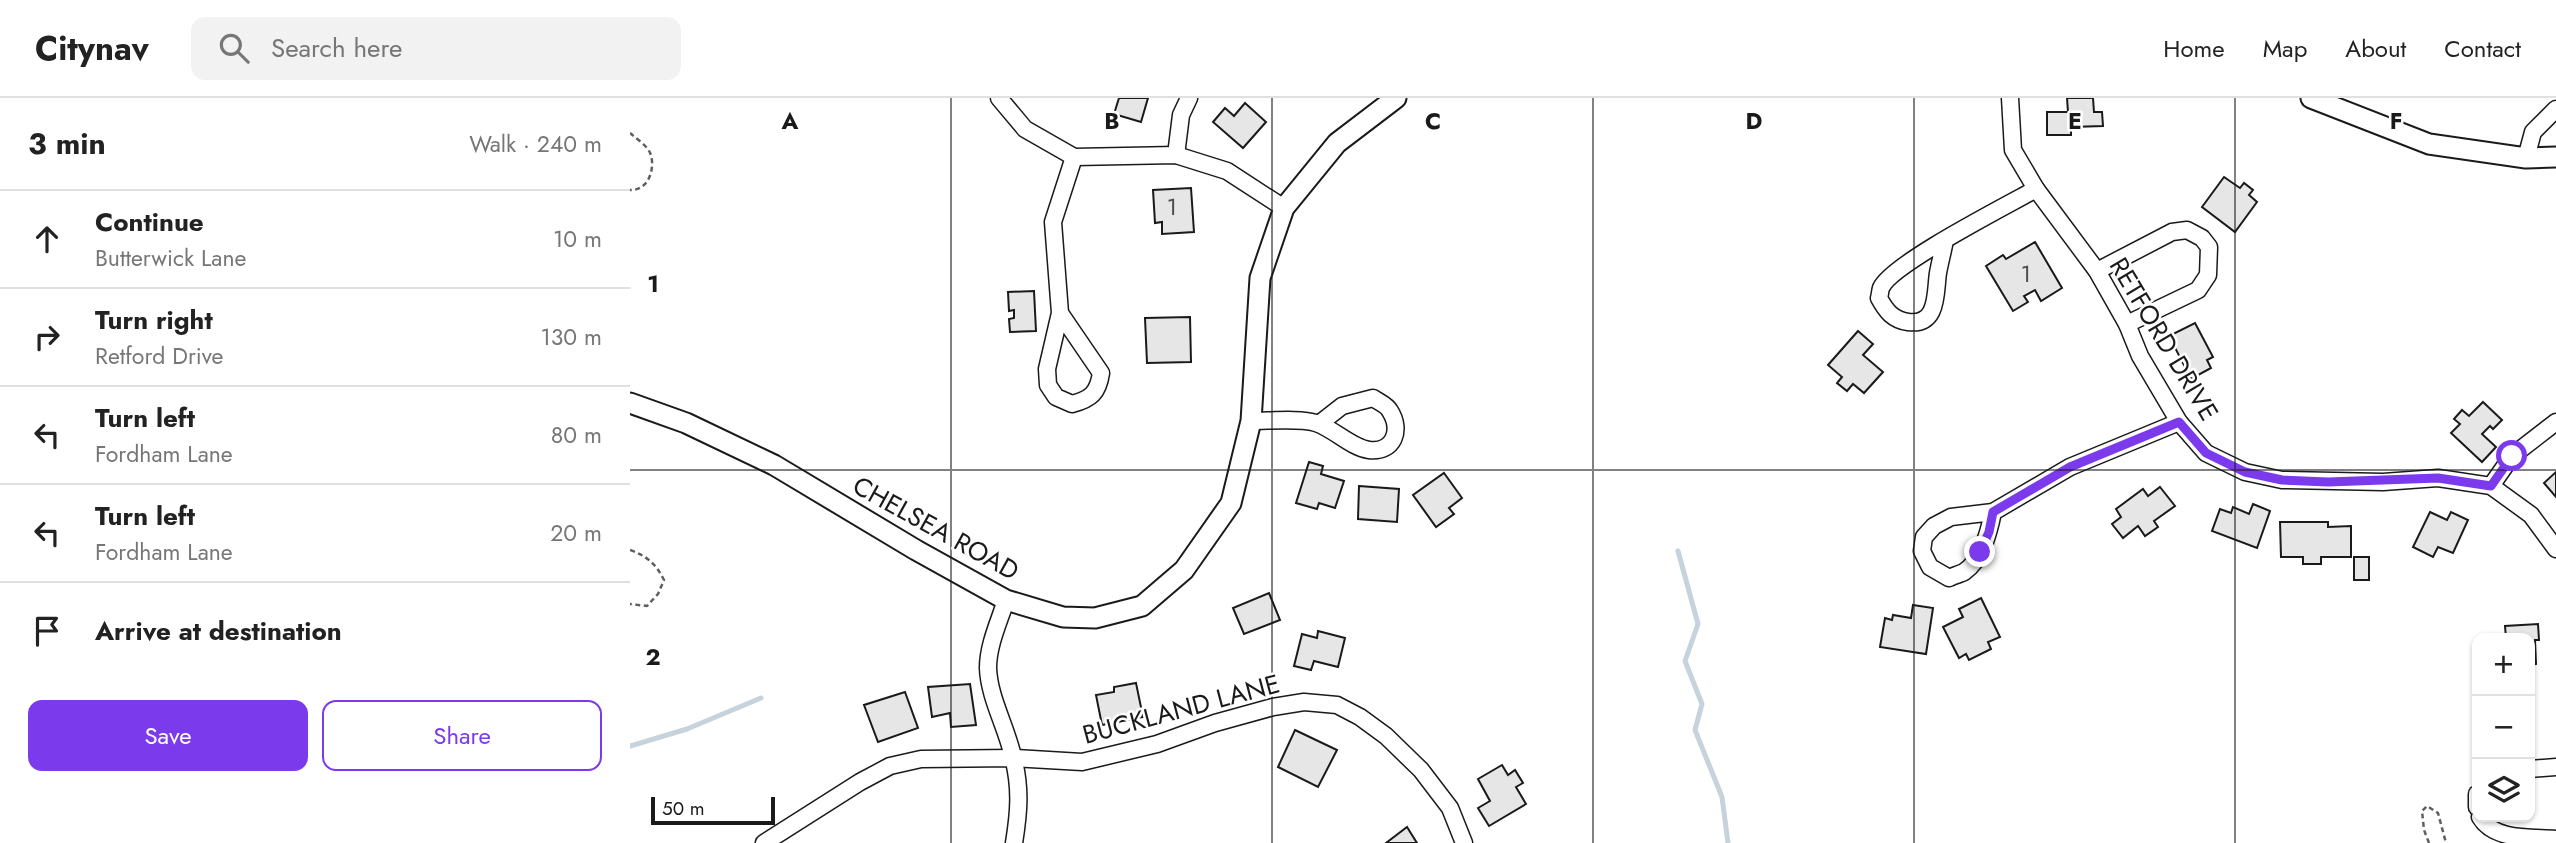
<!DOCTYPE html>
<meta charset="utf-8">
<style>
:root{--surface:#fff;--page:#f2f2f2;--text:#222;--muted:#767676;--line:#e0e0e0;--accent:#7c3aed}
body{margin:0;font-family:Jost,sans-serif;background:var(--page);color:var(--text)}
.controls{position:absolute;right:21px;bottom:21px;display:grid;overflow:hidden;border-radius:14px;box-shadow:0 2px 5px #0004}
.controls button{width:63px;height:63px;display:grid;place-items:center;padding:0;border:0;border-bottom:2px solid var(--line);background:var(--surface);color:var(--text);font:35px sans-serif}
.scale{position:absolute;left:21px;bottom:18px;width:124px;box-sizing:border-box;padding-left:7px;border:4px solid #1a1a1a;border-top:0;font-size:19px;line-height:24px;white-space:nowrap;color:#1a1a1a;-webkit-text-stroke:5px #fff;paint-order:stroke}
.stop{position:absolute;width:21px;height:21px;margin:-16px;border:5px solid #7c3aed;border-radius:50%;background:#fff}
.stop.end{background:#7c3aed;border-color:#fff;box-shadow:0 2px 7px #0008}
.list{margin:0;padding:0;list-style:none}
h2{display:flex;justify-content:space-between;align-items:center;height:91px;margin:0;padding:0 28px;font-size:30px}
h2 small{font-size:23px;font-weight:400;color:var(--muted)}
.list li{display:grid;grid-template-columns:46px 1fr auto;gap:21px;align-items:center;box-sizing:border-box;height:98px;padding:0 28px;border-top:2px solid var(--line)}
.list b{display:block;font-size:26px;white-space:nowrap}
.list p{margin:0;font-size:23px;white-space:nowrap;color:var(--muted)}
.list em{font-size:23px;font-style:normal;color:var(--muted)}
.actions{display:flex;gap:14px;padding:21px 28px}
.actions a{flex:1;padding:16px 0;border:2px solid var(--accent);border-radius:14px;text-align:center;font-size:24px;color:var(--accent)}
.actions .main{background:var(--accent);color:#fff}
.icon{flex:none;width:38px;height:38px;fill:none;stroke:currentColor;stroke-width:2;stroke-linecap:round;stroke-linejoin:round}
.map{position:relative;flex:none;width:1926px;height:745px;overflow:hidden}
header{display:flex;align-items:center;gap:42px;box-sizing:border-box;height:98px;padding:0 35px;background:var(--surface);border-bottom:2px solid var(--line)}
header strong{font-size:33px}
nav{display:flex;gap:38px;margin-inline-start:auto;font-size:24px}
.search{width:490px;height:63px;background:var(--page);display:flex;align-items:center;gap:18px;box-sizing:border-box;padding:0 24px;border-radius:14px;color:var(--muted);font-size:26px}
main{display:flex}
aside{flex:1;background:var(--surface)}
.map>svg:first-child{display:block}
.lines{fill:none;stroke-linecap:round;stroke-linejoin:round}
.stream{stroke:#c6d2dc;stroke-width:5}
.building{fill:#e6e6e6;stroke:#1a1a1a;stroke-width:2}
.minor-casing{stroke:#1a1a1a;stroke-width:19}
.tertiary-casing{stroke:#1a1a1a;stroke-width:23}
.path{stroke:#5f5f5f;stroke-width:2.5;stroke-dasharray:5 3.5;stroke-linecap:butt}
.minor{stroke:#fff;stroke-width:16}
.tertiary{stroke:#fff;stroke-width:19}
.route{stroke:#7c3aed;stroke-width:9}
.grid{fill:none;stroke:#1a1a1a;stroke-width:2;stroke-opacity:0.55}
.labels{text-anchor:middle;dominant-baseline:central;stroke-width:5;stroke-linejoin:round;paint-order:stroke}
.number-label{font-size:23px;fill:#4d4d4d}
.street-label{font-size:26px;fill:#1a1a1a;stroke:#fff}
.grid-label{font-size:23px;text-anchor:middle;font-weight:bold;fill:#1a1a1a;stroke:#fff;stroke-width:5;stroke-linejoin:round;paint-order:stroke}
</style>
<header>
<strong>Citynav</strong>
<div class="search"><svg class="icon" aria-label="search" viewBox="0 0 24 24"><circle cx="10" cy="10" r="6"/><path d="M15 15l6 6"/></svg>Search here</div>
<nav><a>Home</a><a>Map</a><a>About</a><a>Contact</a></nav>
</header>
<main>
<aside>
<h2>3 min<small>Walk · 240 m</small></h2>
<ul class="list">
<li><svg class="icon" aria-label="ahead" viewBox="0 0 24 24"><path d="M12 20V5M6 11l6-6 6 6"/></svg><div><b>Continue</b><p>Butterwick Lane</p></div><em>10 m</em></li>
<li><svg class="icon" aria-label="right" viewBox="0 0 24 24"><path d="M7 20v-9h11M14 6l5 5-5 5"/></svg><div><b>Turn right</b><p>Retford Drive</p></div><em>130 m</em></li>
<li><svg class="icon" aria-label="left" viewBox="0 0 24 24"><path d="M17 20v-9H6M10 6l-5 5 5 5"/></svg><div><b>Turn left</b><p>Fordham Lane</p></div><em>80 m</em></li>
<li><svg class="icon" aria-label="left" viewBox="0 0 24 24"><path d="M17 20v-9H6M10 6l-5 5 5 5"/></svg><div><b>Turn left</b><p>Fordham Lane</p></div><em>20 m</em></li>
<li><svg class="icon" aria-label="arrive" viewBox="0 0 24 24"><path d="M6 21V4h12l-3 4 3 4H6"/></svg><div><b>Arrive at destination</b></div></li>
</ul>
<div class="actions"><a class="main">Save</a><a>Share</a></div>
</aside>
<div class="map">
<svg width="1926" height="745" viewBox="0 0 1926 745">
<rect width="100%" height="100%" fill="#fff"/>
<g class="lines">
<g class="stream">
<path d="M1048,453l20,73 -13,37 17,43 -7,26 27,67 6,46"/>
<path d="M0,648l57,-17 74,-31"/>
</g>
</g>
<g class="building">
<path d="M489,0h29l-7,24 -27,-8z"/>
<path d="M1437,0h26l1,14h8l1,14 -32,1v8h-24v-23h21z"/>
<path d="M615,5l21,19 -23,26 -30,-26 12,-14 9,8z"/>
<path d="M1594,79l16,11 4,-5 9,7 -4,5 8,7 -22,30 -33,-25z"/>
<path d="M561,90l3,44 -32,2v-12l-7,1 -2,-33z"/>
<path d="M1405,144l27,46 -21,13 -6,-11 -11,6 4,6 -15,9 -27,-45 17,-11 3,4z"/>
<path d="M404,193l2,40 -26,1 -1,-13 5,-1v-8l-5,1 -1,-19z"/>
<path d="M560,219l1,45 -44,1 -2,-45z"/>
<path d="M1565,225l18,34 -6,3 4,8 -20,11 -22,-43z"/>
<path d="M1228,233l15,13 -10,11 20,17 -19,21 -11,-9 -6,7 -10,-8 5,-6 -14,-12z"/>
<path d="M1853,304l19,18 -9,9 -3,-3 -8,8 14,13 -14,15 -31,-29 9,-9 -6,-5 8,-9 7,6z"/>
<path d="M679,364l14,4 -2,8 23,7 -9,27 -16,-5 -2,6 -21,-6z"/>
<path d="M1926,374v25l-12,-14z"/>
<path d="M814,375l18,25 -13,10 5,6 -18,13 -23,-32z"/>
<path d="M729,388l40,3 -2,33 -39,-3z"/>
<path d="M1530,389l15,19 -21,15 4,6 -13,9 -7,-10 -15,12 -11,-14 9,-7 -5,-8 27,-20 5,7z"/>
<path d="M1623,406l17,7 -13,37 -45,-17 8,-22 11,4 2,-6 16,7z"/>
<path d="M1800,414l17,8 4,-8 17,8 -15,33 -15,-6 -5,10 -20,-10z"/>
<path d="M1650,424h48v5l23,-1v31h-30v7h-18v-7h-22z"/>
<rect x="1724" y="459" width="15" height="23"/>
<path d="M639,495l11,27 -36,14 -11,-26z"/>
<path d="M1351,500l19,39 -12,5 3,7 -22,11 -3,-6 -7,4 -16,-31 20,-10 -4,-8z"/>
<path d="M1283,507l20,3 -7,46 -46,-7 5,-29 7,2 1,-5 18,3z"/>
<path d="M1908,526l1,16h-4l1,24 -6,1v-27h-24l-1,-12z"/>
<path d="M688,533l27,7 -7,29 -24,-6 -3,9 -17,-4 8,-32 15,4z"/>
<path d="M506,585l7,34 -41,8 -6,-30 18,-3v-5z"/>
<path d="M340,586l6,41 -25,2 -1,-14 -18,4 -4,-30z"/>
<path d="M275,594l13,36 -40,14 -14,-37z"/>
<path d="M665,632l42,20 -19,37 -40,-20z"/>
<path d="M872,667l6,10 7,-5 8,13 -7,4 10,17 -37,22 -11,-18 12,-7 -12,-22z"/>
<path d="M777,729l10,16h-31z"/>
</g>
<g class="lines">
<defs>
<g id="minor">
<path d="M369,0l26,31 49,28 102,-2 51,16 57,37"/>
<path d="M1380,0l3,52 23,39 61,82 30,53 13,32 39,66 27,31 39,19 37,8 101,2 55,-4 53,8 40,29 25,34"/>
<path d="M546,57l5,-40 8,-17"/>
<path d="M1896,60l7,-26 23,-23"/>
<path d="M1315,142c-2,11 -5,22 -7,33 -3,19 1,53 -30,49 -15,-2 -22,-11 -29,-24 1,-3 1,-7 2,-10 10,-24 127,-83 155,-99"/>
<path d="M1467,173l75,-39 15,-2 15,8 7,9 -1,28 -10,15 -71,34"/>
<path d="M430,215l41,60c-3,20 -10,26 -29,31l-16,-7 -8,-12 -1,-16 13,-56 -7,-91 21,-65"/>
<path d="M621,323c19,0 49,-3 65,2 18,6 36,25 53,27 25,3 33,-20 21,-39 -3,-6 -11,-9 -17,-13l-31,8 -23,18"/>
<path d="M1861,388l21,-30 44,-34"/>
<path d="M1363,414c-4,20 -11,48 -29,60 -4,2 -11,4 -15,6l-19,-11 -8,-16 2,-14 10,-11 17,-9 42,-5 77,-45 109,-45"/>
<path d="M376,502c-7,22 -18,45 -18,68 1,30 19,60 25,89 8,31 6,55 1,86"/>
<path d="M1900,671l26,-2"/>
<path d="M1847,696v13"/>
<path d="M1850,719c14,24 51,20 76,22"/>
<path d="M134,745l96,-61 30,-16 31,-7 93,-1 68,4 75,-18 58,-21 58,-16 31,-5 33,3 23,12 26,19 35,34 29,38 14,35"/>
</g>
<g id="tertiary">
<path d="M1681,0l118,46 97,14 30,-1"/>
<path d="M0,305l56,20 88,42 142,85 90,50 57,17 32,1 47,-12 42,-36 47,-67 20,-82 9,-143 24,-70 53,-65 59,-45"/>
</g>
</defs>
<use href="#minor" class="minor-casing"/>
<use href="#tertiary" class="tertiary-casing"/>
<g class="path">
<path d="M0,35c7,6 18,13 21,22 4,15 -3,36 -21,35"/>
<path d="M0,452c17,6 26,14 34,30l-6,14 -11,12 -17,-2"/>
<path d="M1799,745l-5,-13 -2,-19 5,-5 11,7 8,30"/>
</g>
<use href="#minor" class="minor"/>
<use href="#tertiary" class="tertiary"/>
</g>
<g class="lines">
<path class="route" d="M1350,454l9,-20 4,-20 77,-45 109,-45 27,31 39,19 37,8 46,2 110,-4 53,8 21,-30"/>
</g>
<path class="grid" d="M321,0v745M642,0v745M963,0v745M1284,0v745M1605,0v745M0,372h1926"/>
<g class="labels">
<g class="number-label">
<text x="542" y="109">1</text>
<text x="1396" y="176">1</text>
</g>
<g class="street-label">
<text transform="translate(1534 241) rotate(59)">RETFORD DRIVE</text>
<text transform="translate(306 430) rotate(29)">CHELSEA ROAD</text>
<text transform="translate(551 611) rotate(-15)">BUCKLAND LANE</text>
</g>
</g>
<g class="grid-label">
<text x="160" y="31">A</text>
<text x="482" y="31">B</text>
<text x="803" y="31">C</text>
<text x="1124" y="31">D</text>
<text x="1445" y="31">E</text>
<text x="1766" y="31">F</text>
<text x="23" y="194">1</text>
<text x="23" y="567">2</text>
</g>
</svg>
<div class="controls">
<button>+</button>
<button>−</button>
<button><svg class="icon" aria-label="layers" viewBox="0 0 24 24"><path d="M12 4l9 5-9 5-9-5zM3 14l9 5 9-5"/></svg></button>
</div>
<div class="scale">50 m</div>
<div class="stop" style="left:1882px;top:358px"></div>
<div class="stop end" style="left:1350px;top:454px"></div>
</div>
</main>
